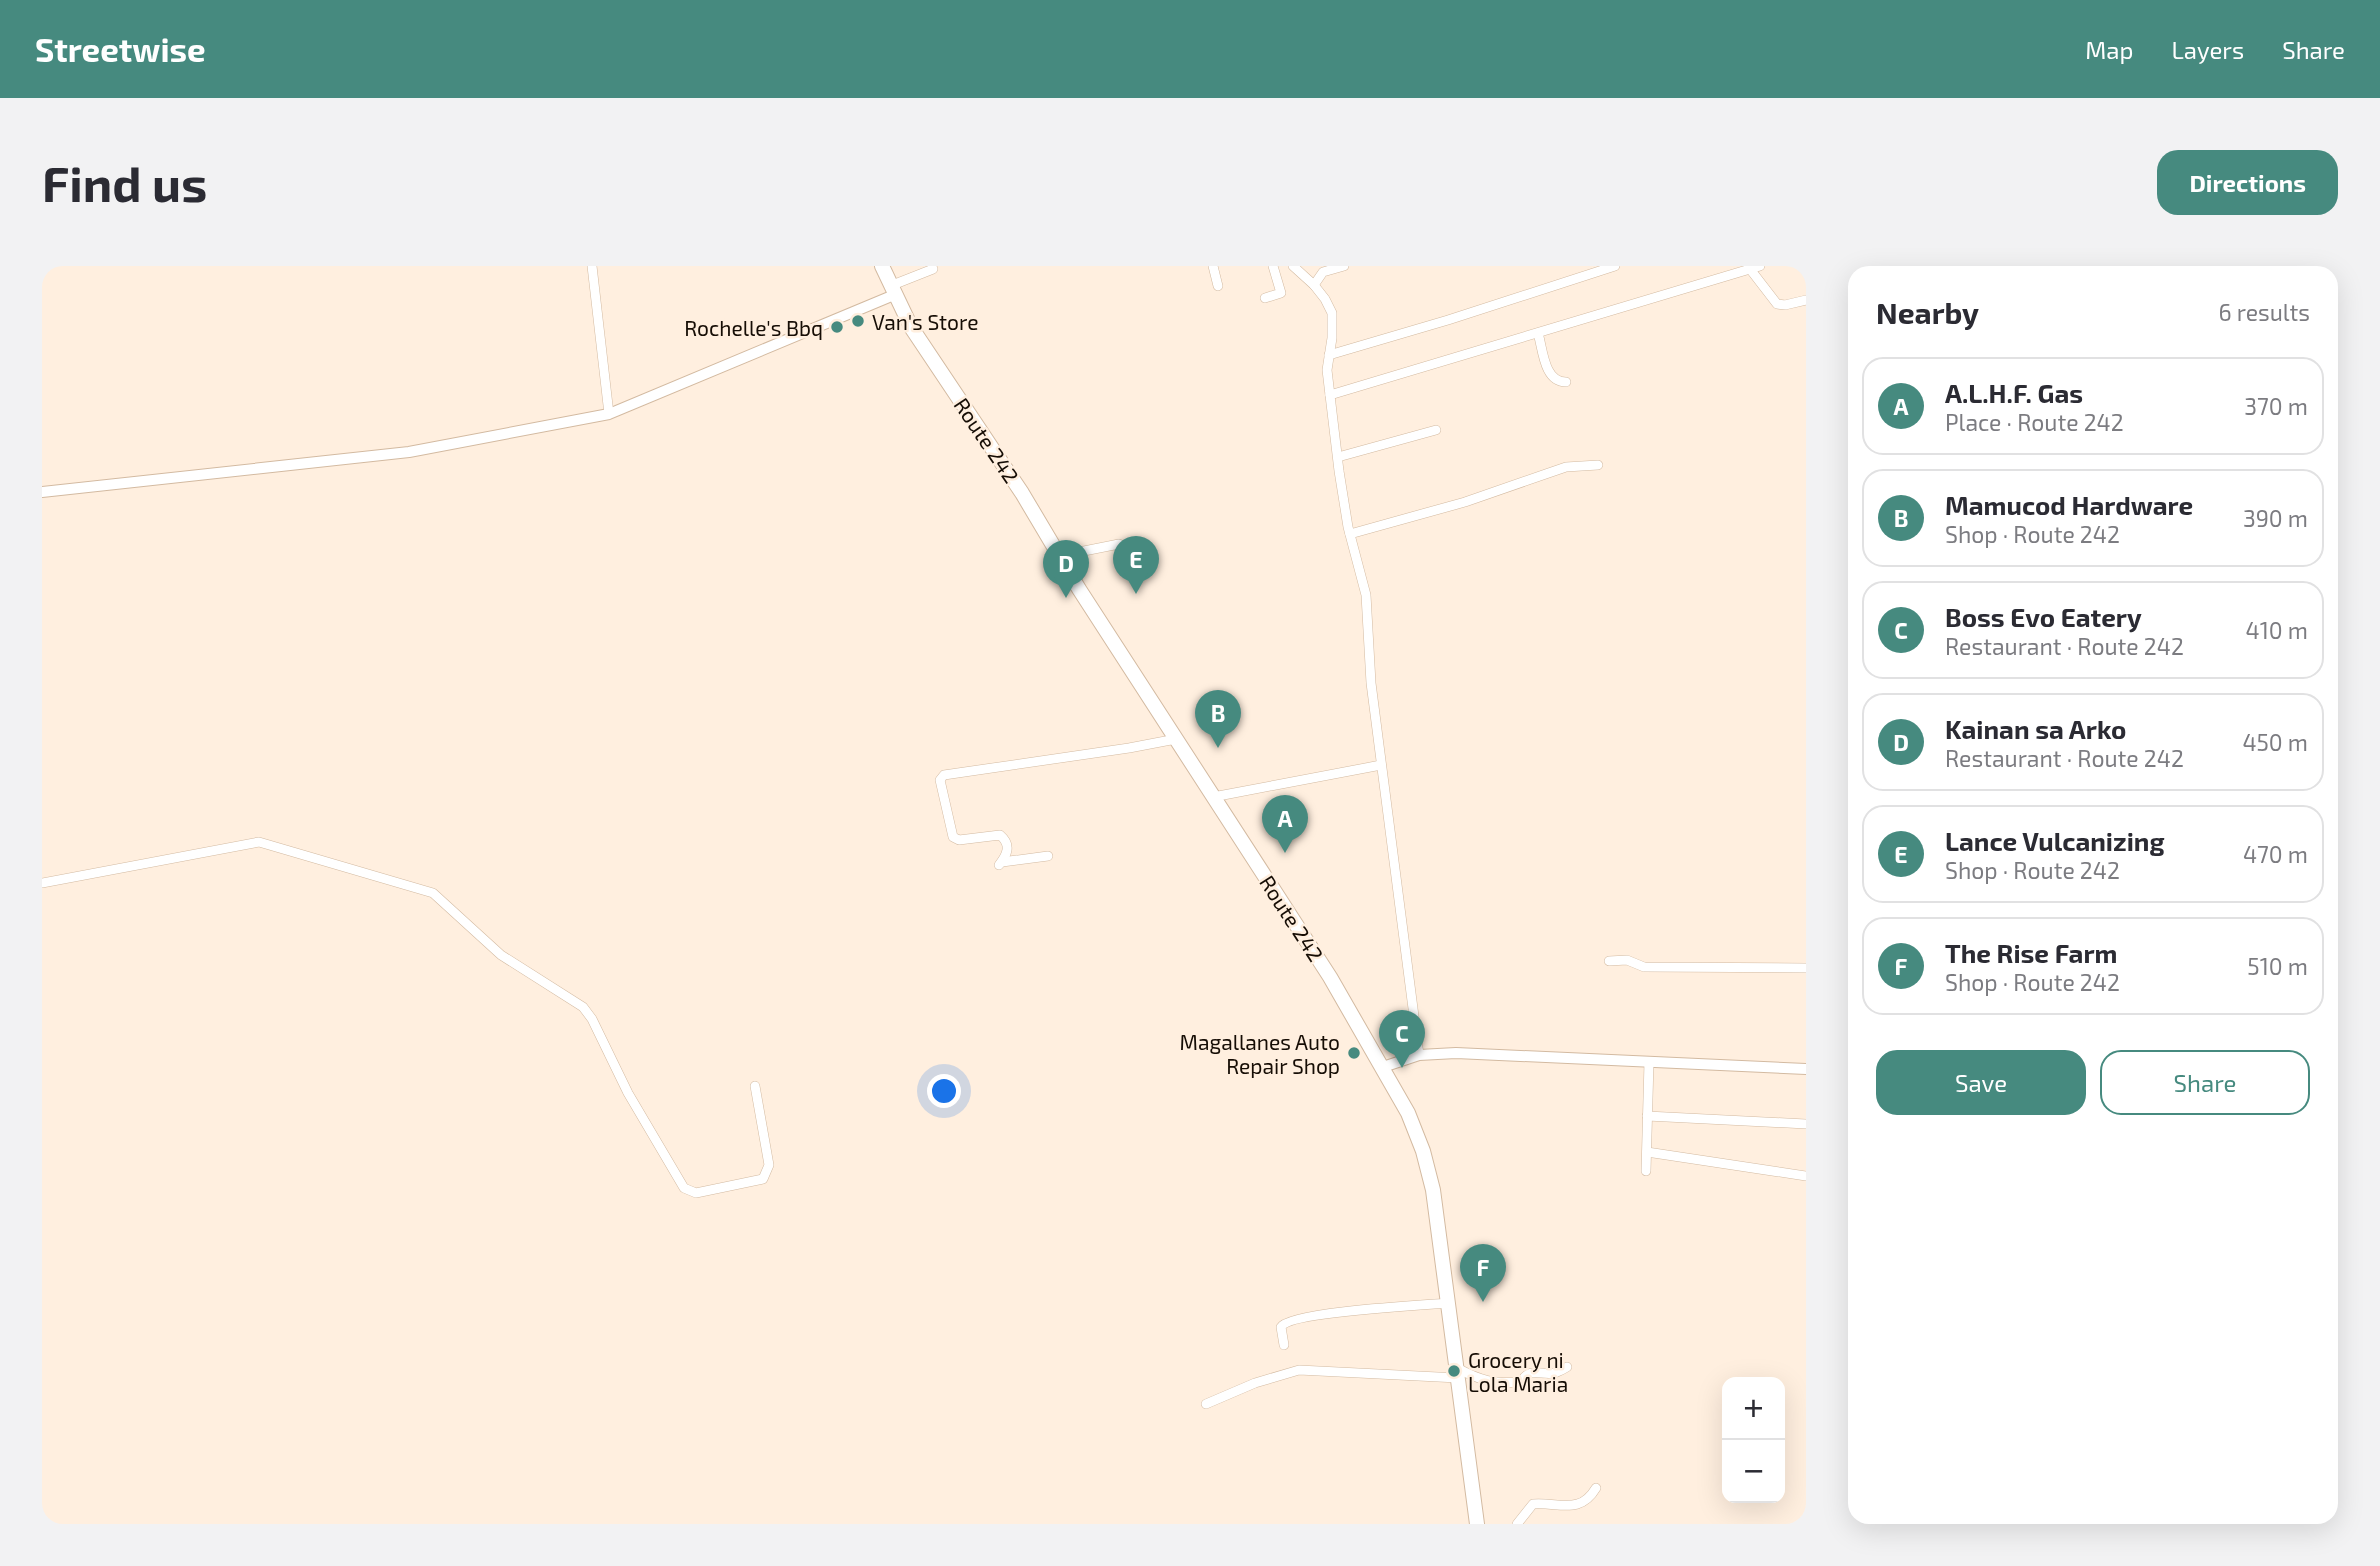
<!DOCTYPE html>
<meta charset="utf-8">
<style>
:root{--surface:#fff;--page:#f2f2f3;--text:#2b2b33;--muted:#7c7c81;--line:#e1e1e2;--accent:#468a7f}
body{margin:0;font-family:"Exo 2",sans-serif;background:var(--page);color:var(--text)}
.controls{position:absolute;right:21px;bottom:21px;display:grid;overflow:hidden;border-radius:14px;box-shadow:0 7px 28px #0002}
.controls button{width:63px;height:63px;display:grid;place-items:center;padding:0;border:0;border-bottom:2px solid var(--line);background:var(--surface);color:var(--text);font:35px sans-serif}
.you{position:absolute;left:903px;top:826px;width:24px;height:24px;margin:-18px;border:5px solid #fff;border-radius:50%;background:#1a73e8;box-shadow:0 0 0 10px #1a73e833}
.badge{display:grid;place-items:center;width:46px;height:46px;border-radius:50%;background:var(--accent);color:#fff;font-size:23px;font-weight:700}
.pin{position:absolute;translate:-50% -58px;filter:drop-shadow(0 2px 4px #0008)}
.pin::after{content:'';position:absolute;top:37px;width:24px;height:21px;background:inherit;clip-path:polygon(0 0,100% 0,50% 100%)}
.list{margin:0;padding:0;list-style:none}
h2{display:flex;justify-content:space-between;align-items:center;height:91px;margin:0;padding:0 28px;font-size:30px}
h2 small{font-size:23px;font-weight:400;color:var(--muted)}
.list li{display:grid;grid-template-columns:46px 1fr auto;gap:21px;align-items:center;box-sizing:border-box;height:98px;margin:0 14px 14px;padding:0 14px;border:2px solid var(--line);border-radius:21px}
.list b{display:block;font-size:26px;white-space:nowrap}
.list p{margin:0;font-size:23px;white-space:nowrap;color:var(--muted)}
.list em{font-size:23px;font-style:normal;color:var(--muted)}
.actions{display:flex;gap:14px;padding:21px 28px}
.actions a{flex:1;padding:16px 0;border:2px solid var(--accent);border-radius:21px;text-align:center;font-size:24px;color:var(--accent)}
.actions .main{background:var(--accent);color:#fff}
.map{position:relative;flex:none;width:1764px;height:1258px;overflow:hidden;border-radius:21px}
header{display:flex;align-items:center;gap:42px;box-sizing:border-box;height:98px;padding:0 35px;background:var(--accent);color:#fff}
header strong{font-size:33px}
nav{display:flex;gap:38px;margin-inline-start:auto;font-size:24px}
.intro{display:flex;align-items:center;justify-content:space-between;box-sizing:border-box;height:168px;padding:0 42px}
h1{margin:0;font-size:49px}
.button{padding:18px 32px;border-radius:21px;background:var(--accent);color:#fff;font-size:24px;font-weight:700}
main{display:flex;gap:42px;padding:0 42px}
aside{flex:1;background:var(--surface);border-radius:21px;box-shadow:0 7px 28px #0002}
.map>svg:first-child{display:block}
.lines{fill:none;stroke-linecap:round;stroke-linejoin:round}
.minor-casing{stroke:#d3baa1;stroke-width:10}
.tertiary-casing{stroke:#d3baa1;stroke-width:12}
.primary-casing{stroke:#d3baa1;stroke-width:16}
.minor{stroke:#fff;stroke-width:9}
.tertiary{stroke:#fff;stroke-width:10}
.primary{stroke:#fff;stroke-width:14}
.poi-dot{fill:#468a7f;stroke:#ffefdf;stroke-width:2.5}
.labels{text-anchor:middle;dominant-baseline:central;stroke-width:5;stroke-linejoin:round;paint-order:stroke}
.poi-label{font-size:21px;fill:#160d05;stroke:#ffefdf;text-anchor:start}
.street-label{font-size:21px;fill:#160d05;stroke:#ffefdf}
</style>
<header>
<strong>Streetwise</strong>
<nav><a>Map</a><a>Layers</a><a>Share</a></nav>
</header>
<div class="intro"><h1>Find us</h1><a class="button">Directions</a></div>
<main>
<div class="map">
<svg width="1764" height="1258" viewBox="0 0 1764 1258">
<rect width="100%" height="100%" fill="#ffefdf"/>
<g class="lines">
<defs>
<g id="minor">
<path d="M550,0l17,148"/>
<path d="M1171,0l5,20"/>
<path d="M1251,0l21,19 11,14 7,14v25l-5,32 12,101 9,56 18,68 5,88 48,372"/>
<path d="M1718,0l-10,3 27,35 8,1 21,-5"/>
<path d="M1272,19l9,-13 21,-6"/>
<path d="M848,20l43,-17"/>
<path d="M1223,32l16,-5 -8,-27"/>
<path d="M1496,67c5,17 6,49 28,49"/>
<path d="M1287,89l119,-35 167,-54"/>
<path d="M1288,129l420,-126 -1,-3"/>
<path d="M1296,191l98,-27"/>
<path d="M1308,268l115,-32 101,-35 32,-2"/>
<path d="M1017,290l60,-12"/>
<path d="M1171,531l168,-32"/>
<path d="M960,596l46,-6"/>
<path d="M957,599c8,-10 13,-20 1,-30l-41,5 -6,-3 -13,-57 4,-5 185,-27 47,-9"/>
<path d="M0,617l217,-41 174,51 68,62 82,52 9,12 36,74 56,95 12,5 67,-14 6,-14 -14,-79"/>
<path d="M1567,695l18,-1 17,7 162,1"/>
<path d="M1605,850l159,8"/>
<path d="M1605,886l159,24"/>
<path d="M1604,905l3,-109"/>
<path d="M1242,1079l-3,-18c8,-15 143,-22 168,-24"/>
<path d="M1415,1102c24,13 37,16 64,14 9,-16 20,-6 34,-9 2,-1 11,-5 12,-6"/>
<path d="M1164,1138l49,-21 44,-13 159,8"/>
<path d="M1475,1258l16,-20c27,-2 47,11 63,-16"/>
</g>
<g id="tertiary">
<path d="M0,226l367,-40 200,-38 285,-119"/>
<path d="M1341,801l36,-12 37,-2 350,16"/>
</g>
<path id="primary" d="M840,0l29,61 111,166 57,96 251,388 78,136 15,38 10,39 44,334"/>
</defs>
<use href="#minor" class="minor-casing"/>
<use href="#tertiary" class="tertiary-casing"/>
<use href="#primary" class="primary-casing"/>
<use href="#minor" class="minor"/>
<use href="#tertiary" class="tertiary"/>
<use href="#primary" class="primary"/>
</g>
<g class="poi-dot">
<circle cx="816" cy="55" r="7"/>
<circle cx="795" cy="61" r="7"/>
<circle cx="1312" cy="787" r="7"/>
<circle cx="1412" cy="1105" r="7"/>
</g>
<g class="labels">
<g class="poi-label">
<text x="830" y="55">Van's Store</text>
<text x="781" y="61" text-anchor="end">Rochelle's Bbq</text>
<text x="1298" y="775" text-anchor="end">Magallanes Auto<tspan x="1298" dy="24">Repair Shop</tspan></text>
<text x="1426" y="1093">Grocery ni<tspan x="1426" dy="24">Lola Maria</tspan></text>
</g>
<g class="street-label">
<text transform="translate(945 174) rotate(56)">Route 242</text>
<text transform="translate(1250 652) rotate(57)">Route 242</text>
</g>
</g>
</svg>
<div class="controls">
<button>+</button>
<button>−</button>
</div>
<div class="you"></div>
<div class="pin badge" style="left:1243px;top:587px">A</div>
<div class="pin badge" style="left:1176px;top:482px">B</div>
<div class="pin badge" style="left:1360px;top:802px">C</div>
<div class="pin badge" style="left:1024px;top:332px">D</div>
<div class="pin badge" style="left:1094px;top:328px">E</div>
<div class="pin badge" style="left:1441px;top:1036px">F</div>
</div>
<aside>
<h2>Nearby<small>6 results</small></h2>
<ul class="list">
<li><span class="badge">A</span><div><b>A.L.H.F. Gas</b><p>Place · Route 242</p></div><em>370 m</em></li>
<li><span class="badge">B</span><div><b>Mamucod Hardware</b><p>Shop · Route 242</p></div><em>390 m</em></li>
<li><span class="badge">C</span><div><b>Boss Evo Eatery</b><p>Restaurant · Route 242</p></div><em>410 m</em></li>
<li><span class="badge">D</span><div><b>Kainan sa Arko</b><p>Restaurant · Route 242</p></div><em>450 m</em></li>
<li><span class="badge">E</span><div><b>Lance Vulcanizing</b><p>Shop · Route 242</p></div><em>470 m</em></li>
<li><span class="badge">F</span><div><b>The Rise Farm</b><p>Shop · Route 242</p></div><em>510 m</em></li>
</ul>
<div class="actions"><a class="main">Save</a><a>Share</a></div>
</aside>
</main>
